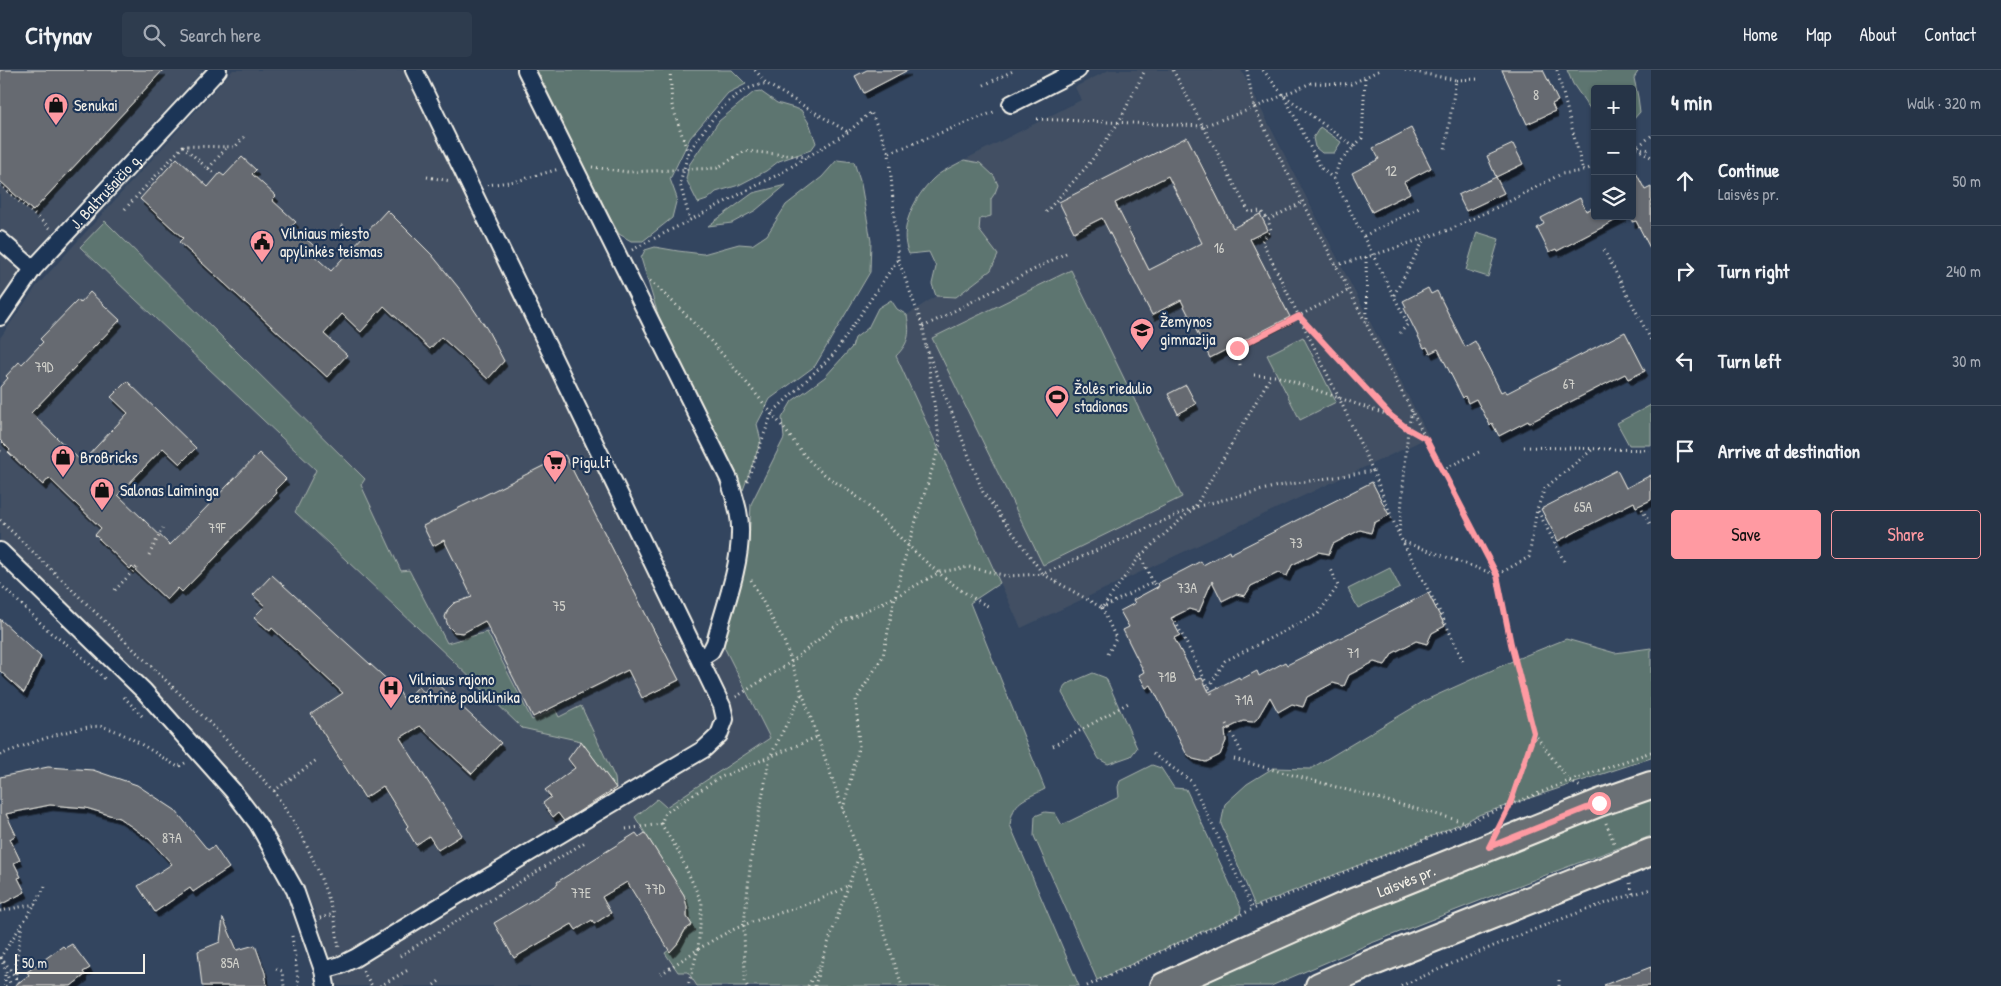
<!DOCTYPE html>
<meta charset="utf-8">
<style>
:root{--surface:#263447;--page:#2e3c4e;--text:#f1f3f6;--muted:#a4aab4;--line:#424f60;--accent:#ff9aa2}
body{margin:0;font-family:"Patrick Hand",sans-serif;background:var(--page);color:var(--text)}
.controls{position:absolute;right:15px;top:15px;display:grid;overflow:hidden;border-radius:5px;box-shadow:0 1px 4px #0004}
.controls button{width:45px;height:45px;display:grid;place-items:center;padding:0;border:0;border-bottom:1px solid var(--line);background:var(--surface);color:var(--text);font:25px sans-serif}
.scale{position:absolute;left:15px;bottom:12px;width:130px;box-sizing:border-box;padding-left:5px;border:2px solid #f4f1e8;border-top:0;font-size:14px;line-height:18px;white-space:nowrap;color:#f4f1e8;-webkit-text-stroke:4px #1d3557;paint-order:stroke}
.stop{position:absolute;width:15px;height:15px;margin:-11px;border:4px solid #ff9aa2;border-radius:50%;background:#fff}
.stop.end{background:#ff9aa2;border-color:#fff;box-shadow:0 1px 5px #0008}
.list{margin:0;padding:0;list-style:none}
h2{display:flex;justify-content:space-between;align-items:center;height:65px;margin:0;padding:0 20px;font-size:21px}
h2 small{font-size:16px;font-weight:400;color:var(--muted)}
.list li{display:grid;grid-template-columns:32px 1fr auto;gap:15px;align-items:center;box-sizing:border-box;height:90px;padding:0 20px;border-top:1px solid var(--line)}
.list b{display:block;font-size:19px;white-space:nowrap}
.list p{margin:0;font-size:16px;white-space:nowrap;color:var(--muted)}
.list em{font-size:16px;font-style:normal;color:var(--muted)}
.actions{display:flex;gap:10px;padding:15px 20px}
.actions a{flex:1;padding:11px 0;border:1px solid var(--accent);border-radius:5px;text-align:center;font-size:18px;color:var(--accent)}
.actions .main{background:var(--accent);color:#111}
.icon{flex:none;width:28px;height:28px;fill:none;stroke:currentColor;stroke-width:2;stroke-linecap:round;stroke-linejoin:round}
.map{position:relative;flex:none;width:1651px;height:916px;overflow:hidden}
header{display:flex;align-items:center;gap:30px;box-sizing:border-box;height:70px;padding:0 25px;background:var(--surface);border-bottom:1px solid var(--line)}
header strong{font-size:24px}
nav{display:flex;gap:28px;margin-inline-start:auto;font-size:18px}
.search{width:350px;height:45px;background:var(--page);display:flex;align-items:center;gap:12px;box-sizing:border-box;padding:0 18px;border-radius:5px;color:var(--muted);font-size:19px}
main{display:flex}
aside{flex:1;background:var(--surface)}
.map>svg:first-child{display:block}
.built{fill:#425064}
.green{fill:#5d7470;stroke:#a8b2ac}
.building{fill:#666b71;stroke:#f4f1e8;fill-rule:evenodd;filter:url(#shadow)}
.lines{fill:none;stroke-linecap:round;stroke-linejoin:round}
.minor-casing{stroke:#f4f1e8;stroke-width:20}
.primary-casing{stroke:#f4f1e8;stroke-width:30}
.path{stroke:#f4f1e8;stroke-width:3;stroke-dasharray:1 4;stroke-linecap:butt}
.minor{stroke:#1d3557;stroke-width:16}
.primary{stroke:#6a7074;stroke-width:26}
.route{stroke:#ff9aa2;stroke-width:6}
.labels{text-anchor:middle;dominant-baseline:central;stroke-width:4.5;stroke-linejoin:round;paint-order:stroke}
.number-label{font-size:14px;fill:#d0d0ca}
.poi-label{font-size:16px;fill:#f4f1e8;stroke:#1d3557;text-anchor:start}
.street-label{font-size:16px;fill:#f4f1e8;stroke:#1d3557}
</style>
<header>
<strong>Citynav</strong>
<div class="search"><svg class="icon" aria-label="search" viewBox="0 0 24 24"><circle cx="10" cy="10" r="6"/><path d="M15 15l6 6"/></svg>Search here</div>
<nav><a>Home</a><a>Map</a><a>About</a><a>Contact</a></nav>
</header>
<main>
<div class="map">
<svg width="1651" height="916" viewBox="0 0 1651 916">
<defs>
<filter id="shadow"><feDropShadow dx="3" dy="5.5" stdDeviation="0" flood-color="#0009"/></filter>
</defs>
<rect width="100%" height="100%" fill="#33455f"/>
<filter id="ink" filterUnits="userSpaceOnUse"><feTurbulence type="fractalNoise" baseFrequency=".02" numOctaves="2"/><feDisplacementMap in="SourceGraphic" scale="10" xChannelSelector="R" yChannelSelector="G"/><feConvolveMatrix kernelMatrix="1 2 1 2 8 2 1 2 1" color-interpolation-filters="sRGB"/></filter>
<g filter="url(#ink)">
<g class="built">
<path d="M0,0h203l-171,184 -32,52z"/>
<path d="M233,0h188l281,570 21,5 47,93 -104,69 -31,10 49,78 3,12v10l5,8 -4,47 9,14h-362l-20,-75 -34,-65 -30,-45 -51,-59 -200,-200v-204l36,-51z"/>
<path d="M1109,0h132l188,367 -408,191 -125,-272 8,-9 5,-14 -2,-18 29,-19 20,1 14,-11 10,-67 11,-3v-17l4,-6 3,-8 -4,-9 -14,-13 -16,-3 117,-60 -6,-13z"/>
</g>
<g class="green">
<path d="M532,0h200l14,14 -18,9 -38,45 -20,41 7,19 -5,20 -29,23h-12l-12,-7 -53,-95z"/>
<path d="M1567,0h72l-5,8 4,19 2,15 -8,9v-32h-37v27l-22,-32z"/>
<path d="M760,21l17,12 24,7 9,15 6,18 -5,7 -32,11 -13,10 -27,14 -23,7 -9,8 -9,3 -12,-24 3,-14 30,-44 35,-29z"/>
<path d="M1320,57l21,15 -7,11h-12l-7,-6 -2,-9z"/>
<path d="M837,90l17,2 7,22 10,57 -1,31 -55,94 -45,33 -13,25 4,17 -18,49 -81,-162 -21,-70 4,-8 10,-3 23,4 25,3 36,-10 13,1 15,-10 19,-30 36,-28z"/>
<path d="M964,90l16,3 14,13 4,9 -3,8 -4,6v17l-11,3 -1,11 19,25 -7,15 -35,27 -20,-1 -4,-12 4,-17 -7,-15 -20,2c-12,-24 6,-58 24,-75 8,-8 21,-13 31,-19z"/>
<path d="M786,115l-30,25 -24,13 -24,3 45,-33z"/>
<path d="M105,151l260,258 -4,6 40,86 8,-1 38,73 40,-11 45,88 23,-11 4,8 22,-11 34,72 1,10 -35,-47 -59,-13 -71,-69 -156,-147 21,-42 -236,-223z"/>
<path d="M1477,162l22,7 -11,38 -22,-7z"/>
<path d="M1071,200l111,227 -139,68 -111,-227z"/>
<path d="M891,230l6,9 10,6c3,18 3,27 -11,41l104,227 -30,20 75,186c-21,11 -32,11 -35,36l69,161h-382l-9,-14h-10l-13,-19c12,-7 16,-20 27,-28 -6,-9 -5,-19 -8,-30l-49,-78 22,-18 9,8 104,-69 -47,-93 26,-103 2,-38 33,-66 -2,-20 10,-17 33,-24 27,-30 3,-9 13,-10 10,-20z"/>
<path d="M1303,267l33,65 -36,18 -33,-65z"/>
<path d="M1651,335v40h-22l-12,-22z"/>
<path d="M1390,498l10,20 -42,20 -10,-19z"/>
<path d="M1566,569l49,14 36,-5v110l-170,56 -51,23 -175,69 -34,-82 4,-20 22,-20 26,-16 37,1 116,-69 93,-42z"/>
<path d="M1093,603l13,5 31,70 -6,8 -23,8 -9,-5 -37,-66 3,-8z"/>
<path d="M1152,695l9,3 13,20 12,1 55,119 -1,6 -143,66 -63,-144 1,-20 10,-4 10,1 7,12 57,-28 -1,-10 2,-6z"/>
<path d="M1651,727v39l-100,37 -182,71 -98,42h-81l257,-111z"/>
</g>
<g class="building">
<path d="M0,0h163l-130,141 -33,-30z"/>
<path d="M867,0h41l-44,23 -9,-17z"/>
<path d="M1502,0h41l15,31 -6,3 3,7 -28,13z"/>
<path d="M1411,58l20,40 -27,14 6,11 -38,19 -20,-39 27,-14 -6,-11z"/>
<path d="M1187,67l46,91 27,-14 8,16 -18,9 40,78 -80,41 -29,-58 -29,15 -50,-97 -28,14 -15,-30zM1168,106l34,67 -53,27 -34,-67z"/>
<path d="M1513,74l10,20 -27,13 -9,-21z"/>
<path d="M242,87l14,13 -4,4 24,22 -4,4 24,22 -4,4 22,20 -5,5 22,20 56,-61 45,45 30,37 25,37 17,32 -16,18 -47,-42 -11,12 -46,-43 -23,26 -19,-18 -18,20 23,21 -20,22 -148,-135 4,-4 -43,-39 37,-41 31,29 12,-14 4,3z"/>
<path d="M1632,95l13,25 6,-3v63l-15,-29 -4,1z"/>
<path d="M1496,107l8,16 -38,18 -8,-16z"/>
<path d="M1580,128l6,13 9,-4v9h29l-67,35 -1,-2 -7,3 -12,-24 7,-4 -3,-6z"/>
<path d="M1428,218l3,6 6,-3 28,56 10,-6 26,51 4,-2 2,3 118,-61 20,39 -17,8 -3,-5 -96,49 -1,-2 -29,15 -7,-13 -2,2 -14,-26 -8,4 -3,-7 -2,2 -25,-49 -8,4 -3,-6 -3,1 -20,-40 2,-1 -3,-6z"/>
<path d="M90,222l30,28 -89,93 51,49 46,-49 -17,-16 16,-16 69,67 -16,16 -17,-16 -45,47 52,50 89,-92 27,26 -11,11 2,3 -59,60 1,1 -37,38 -4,-4 -11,12 -35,-33 -2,2 -35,-34 6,-7 -52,-50 -6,7 -35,-33 2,-2 -10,-10v-53l8,-9 -2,-2 13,-14 3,2 21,-22 -3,-3 38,-39 2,3z"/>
<path d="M1186,315l10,19 -18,10 -10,-20z"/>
<path d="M565,385l114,225 -37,18 -14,-28 -95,47 -48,-96 -22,12 -9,-1 -6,-6 -3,-9 3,-8 6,-6 18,-6 -28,-57 -11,6 -10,-20z"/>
<path d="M1617,400l9,18 25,-13v25l-15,7 -2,-5 -76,39 -17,-32z"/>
<path d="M1372,412l17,33 -15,8 -3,10 -11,-3 -27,14 -4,10 -11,-2 -26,13 -5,11 -9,-3 -27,13 -6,10 -9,-2 -14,7 -10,-20 -13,31 -10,-3 -18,9 9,17 -6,3 22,42 6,-2 7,14 30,-15 1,3 17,-9 2,5 26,-14 2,3 141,-72 17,33 -13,7 -5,11 -11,-3 -23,12 -8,12 -11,-3 -25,13 -5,11 -11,-3 -26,14 -4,10 -11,-3 -14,8 -8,-15 -13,22 -4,3 -10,-1 -18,9 1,11 -6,14 -14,7 -13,-3 -7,-6 -35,-68 -5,3 -7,-13 5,-3 -21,-42 6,-3 -9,-16 15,-8 -2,-3 26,-14 -1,-3 26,-13 17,-9 2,4 26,-14 1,3z"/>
<path d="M272,505l120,109 2,-1 11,18 13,-14 6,5 10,-11 67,62 -29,31 -52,-48 -20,12 62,97 -24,15 -9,-14 -13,9 -10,-17 2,-2 -25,-40 -18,12 -54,-84 32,-21 -71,-65 -2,3 -16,-14 11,-11 -12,-11z"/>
<path d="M0,549l41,38 -17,36 -24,-22z"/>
<path d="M581,671l35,47 -52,33 -6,-8 -5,4 -10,-14 8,-6 -6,-7 30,-22 -7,-9z"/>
<path d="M48,697l45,3 44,15 38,25 33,40 6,-4 15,22 -36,24 -3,-4 -35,24 -17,-26 34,-22 -23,-25 -30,-21 -33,-10 -36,-3 -44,9 10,21 -6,4 10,21 -6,3 7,14 -3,1 7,14 -25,13v-128z"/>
<path d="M636,763l3,4 6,-4 39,62 3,12v10l5,8 -7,5 -7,13 -8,9 -43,-70 -25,15 9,16 -17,11 -2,-4 -16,10 -4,-6 -58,34 -20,-35 57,-34 7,-5 -1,-2z"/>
<path d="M223,848l14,32 18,-5 10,28 2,13h-65l-4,-35 22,-9z"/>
<path d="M72,874l18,24 -7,4 2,3 -14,11h-57l15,-11 -2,-3 36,-26 2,2z"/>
<path d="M1651,897v19h-46l-1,-1z"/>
</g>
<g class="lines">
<defs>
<g id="minor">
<path d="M526,0l203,409c5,18 12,35 11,54 0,35 -16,75 -25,110l-4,8 -11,7"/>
<path d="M1011,34l67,-34"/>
<path d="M0,170l33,29"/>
<path id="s1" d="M0,247l33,-48 185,-199"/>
<path d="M0,481l144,140 89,100 25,33 37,66 28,80 3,16"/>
<path d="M323,900l18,-5 14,-7 98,-60 251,-149 15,-14 6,-16 -3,-13 -308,-636"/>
</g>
<g id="primary">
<path id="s2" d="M1164,916l184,-82 251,-101 52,-18"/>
<path d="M1319,916l50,-22 282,-112"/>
</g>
</defs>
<use href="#minor" class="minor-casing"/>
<use href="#primary" class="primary-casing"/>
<g class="path">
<path d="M670,0l2,35 16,48 -8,31 10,36"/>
<path d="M755,0l12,14 81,48 23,-20 18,41"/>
<path d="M1173,0l76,142 12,-1 7,9 35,-18"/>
<path d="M1247,0l7,38 57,-25 40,1 29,-14"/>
<path d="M1263,0l21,26 37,72 13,11"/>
<path d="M1405,0l51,10 -11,70"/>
<path d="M1557,0l26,101 12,-5"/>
<path d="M1365,8l-3,60 -23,25 -5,16 74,145 -8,9"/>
<path d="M1456,10l23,-1"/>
<path d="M984,15l31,-15"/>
<path d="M1285,26l69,51"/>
<path d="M1037,49l166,7 51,-18 243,467 14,69 23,89 -25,74 -6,11"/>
<path d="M1651,66l-15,12 15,9"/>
<path d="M183,76l25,23 19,-22"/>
<path d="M1632,79l4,-1 15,2"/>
<path d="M688,83c19,-27 43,-67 79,-69"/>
<path d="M592,97l36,5 89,-4 28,-17 62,6"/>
<path d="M208,99l7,6"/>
<path d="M427,107l24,4"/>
<path d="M0,115l50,43"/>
<path d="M487,115l30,-4 42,-12"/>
<path d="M125,139l58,-63 52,1 9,-10"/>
<path d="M1046,142l43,-48 30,-42 26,-52"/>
<path d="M342,155l12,15"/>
<path d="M1364,166l57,-29"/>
<path d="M632,180l149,-77 67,-41"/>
<path d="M1604,180l47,90"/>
<path d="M1366,187l1,67"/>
<path d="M898,189l25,68 3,21"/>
<path d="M1336,195l38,-10 77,-26 59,-28 51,-27 22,-3"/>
<path d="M650,211c44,38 86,88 123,134 15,17 27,38 44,53 16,15 38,24 54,41 34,33 76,78 119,98"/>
<path d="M1394,225l31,-57"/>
<path d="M1302,249l89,96"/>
<path d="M923,257l145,-75"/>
<path d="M926,277l57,145 60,82 152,-67 76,-131"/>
<path d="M1240,295l-3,-17 112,-58"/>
<path d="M1254,305l22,1 115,40 17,13 17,9"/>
<path d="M1412,341l-4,18 -9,106 43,81 21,45"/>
<path d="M1524,377l127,3"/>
<path d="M0,381l1,1"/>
<path d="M1442,400l39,-19"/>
<path d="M1373,401l26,64"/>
<path d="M747,411l25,-68 62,-59 64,-95 -9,-106 105,-41"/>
<path d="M1642,439l9,17"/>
<path d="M0,450l215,208 59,63 29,47 14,30 17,46 5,34"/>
<path d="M1404,472l93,33 32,-18 8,-48"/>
<path d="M149,485l14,-27"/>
<path d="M1564,491l-27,-52 8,-21 48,-39"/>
<path d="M751,510l33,61 75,214 43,131"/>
<path d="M1153,512l-13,-26 55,-49 83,-21 95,-15 -34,-73 -77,-157 9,-11 -3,-10"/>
<path d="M0,514l51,49 25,18 31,30"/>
<path d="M115,520l24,-25"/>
<path d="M1173,547l39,77"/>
<path d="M1108,584l8,-16 -14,-30 51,-26 6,9"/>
<path d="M1209,617l16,-26 93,-47 20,-28 -7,-17"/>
<path d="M124,627l18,19"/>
<path d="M736,627l55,-35 48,-39 56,-26 45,-25 29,-5 38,9 36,-2 59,34 38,-52"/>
<path d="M1227,654l16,31"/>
<path d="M1534,663l35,48 12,6"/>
<path d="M1053,676l77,-44"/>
<path d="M1153,684l38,27 62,128"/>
<path d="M0,685c20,-8 84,-33 104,-28 21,5 54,28 74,40l7,-4"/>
<path d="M1234,689l234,64"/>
<path d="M274,721l44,-32"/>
<path d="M843,739l16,-62 -3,-47 27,-44 12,-59 13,-51 32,-102 -13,-90"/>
<path d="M1606,753l9,22"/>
<path d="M661,754l4,-11 54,-35 98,-41"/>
<path d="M626,759l35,-5 16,25 25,54 -4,46 -10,37"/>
<path d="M1630,813l3,11"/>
<path d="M0,841l35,-7 12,-21"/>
<path d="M320,848l14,-4"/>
<path d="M292,866l7,50"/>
<path d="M400,886l185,-114"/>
<path d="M1,887l21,29"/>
<path d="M0,888l35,-54"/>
<path d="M1,888l10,28"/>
<path d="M276,899l6,2 2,15"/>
<path d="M363,901l9,15"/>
<path d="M661,904c27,-18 53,-37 83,-49 36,-14 70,-19 105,-40"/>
<path d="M16,909v-16l6,-38"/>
<path d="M434,915l8,-6"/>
<path d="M5,916v-12"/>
<path d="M380,916l28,-16"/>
<path d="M747,916l-2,-5 -1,-56 8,-76 18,-92 32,-64"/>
<path d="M808,916l10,-18"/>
<path d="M815,916l5,-20 39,-110"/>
<path d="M1087,916l166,-77 316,-128 82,-29"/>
<path d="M1401,916c82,-36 164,-72 250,-97"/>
<path d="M1559,916v-9"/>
</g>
<use href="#minor" class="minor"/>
<use href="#primary" class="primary"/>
</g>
</g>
<g class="lines" filter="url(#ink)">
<path class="route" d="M1237,278l62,-32 92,100 17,13 18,10 71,136 14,69 23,89 -25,74 -20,40 110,-44"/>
</g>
<defs>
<symbol id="shop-pin" viewBox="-11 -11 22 30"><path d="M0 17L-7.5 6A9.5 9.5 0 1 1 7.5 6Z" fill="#ff9aa2" stroke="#1d3557"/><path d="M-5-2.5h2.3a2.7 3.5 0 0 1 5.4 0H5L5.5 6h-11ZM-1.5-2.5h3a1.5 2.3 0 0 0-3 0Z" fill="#111"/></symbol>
<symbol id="civic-pin" viewBox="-11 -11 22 30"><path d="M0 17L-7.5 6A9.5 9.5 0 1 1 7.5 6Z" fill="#ff9aa2" stroke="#1d3557"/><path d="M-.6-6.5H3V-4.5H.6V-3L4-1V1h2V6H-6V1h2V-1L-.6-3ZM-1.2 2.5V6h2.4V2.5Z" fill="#111"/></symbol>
<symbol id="school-pin" viewBox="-11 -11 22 30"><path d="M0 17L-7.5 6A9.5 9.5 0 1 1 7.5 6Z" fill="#ff9aa2" stroke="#1d3557"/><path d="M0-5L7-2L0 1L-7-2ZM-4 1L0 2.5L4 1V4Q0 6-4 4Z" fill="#111"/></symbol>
<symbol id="stadium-pin" viewBox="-11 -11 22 30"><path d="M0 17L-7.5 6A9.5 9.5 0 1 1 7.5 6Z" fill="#ff9aa2" stroke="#1d3557"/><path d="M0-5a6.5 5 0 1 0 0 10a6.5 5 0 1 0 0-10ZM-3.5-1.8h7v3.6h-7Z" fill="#111"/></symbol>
<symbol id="supermarket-pin" viewBox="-11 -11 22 30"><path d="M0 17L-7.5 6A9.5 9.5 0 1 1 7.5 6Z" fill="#ff9aa2" stroke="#1d3557"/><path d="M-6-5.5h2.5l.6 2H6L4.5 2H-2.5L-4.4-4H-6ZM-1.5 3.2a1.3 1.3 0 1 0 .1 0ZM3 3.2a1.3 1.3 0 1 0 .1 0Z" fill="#111"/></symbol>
<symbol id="hospital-pin" viewBox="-11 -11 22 30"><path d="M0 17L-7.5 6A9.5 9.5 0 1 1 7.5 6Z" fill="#ff9aa2" stroke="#1d3557"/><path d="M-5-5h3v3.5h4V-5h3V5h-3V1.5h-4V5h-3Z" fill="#111"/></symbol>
</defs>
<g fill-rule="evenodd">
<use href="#shop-pin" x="42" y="21" width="28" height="38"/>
<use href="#civic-pin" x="248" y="158" width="28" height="38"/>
<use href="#school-pin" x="1128" y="246" width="28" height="38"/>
<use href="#stadium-pin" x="1043" y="313" width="28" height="38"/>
<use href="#shop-pin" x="49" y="373" width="28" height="38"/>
<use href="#supermarket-pin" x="541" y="378" width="28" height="38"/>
<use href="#shop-pin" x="88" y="406" width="28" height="38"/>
<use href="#hospital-pin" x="377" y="604" width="28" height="38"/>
</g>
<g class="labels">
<g class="number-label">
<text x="1536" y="24">8</text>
<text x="1391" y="100">12</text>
<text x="1219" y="177">16</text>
<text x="44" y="296">79D</text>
<text x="1569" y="313">67</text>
<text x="1583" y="436">65A</text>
<text x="217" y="457">79F</text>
<text x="1296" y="472">73</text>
<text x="1187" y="517">73A</text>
<text x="559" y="535">75</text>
<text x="1353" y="582">71</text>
<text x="1167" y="606">71B</text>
<text x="1244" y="629">71A</text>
<text x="172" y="767">87A</text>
<text x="655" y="818">77D</text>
<text x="581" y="822">77E</text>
<text x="230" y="892">85A</text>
</g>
<g class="poi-label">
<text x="74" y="35">Senukai</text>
<text x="280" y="163">Vilniaus miesto<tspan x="280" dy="18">apylinkės teismas</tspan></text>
<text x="1160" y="251">Žemynos<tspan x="1160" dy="18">gimnazija</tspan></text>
<text x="1074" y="318">Žolės riedulio<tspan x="1074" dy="18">stadionas</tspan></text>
<text x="80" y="387">BroBricks</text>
<text x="572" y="392">Pigu.lt</text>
<text x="120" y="420">Salonas Laiminga</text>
<text x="408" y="609">Vilniaus rajono<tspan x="408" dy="18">centrinė poliklinika</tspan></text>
</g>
<g class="street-label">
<text stroke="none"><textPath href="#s1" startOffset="165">J. Baltrušaičio g.</textPath></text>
<text stroke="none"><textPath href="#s2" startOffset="264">Laisvės pr.</textPath></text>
</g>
</g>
</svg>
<div class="controls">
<button>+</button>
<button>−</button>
<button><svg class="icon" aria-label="layers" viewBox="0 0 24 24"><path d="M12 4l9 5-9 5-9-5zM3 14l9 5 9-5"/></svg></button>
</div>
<div class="scale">50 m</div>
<div class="stop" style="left:1599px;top:733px"></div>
<div class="stop end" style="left:1237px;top:278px"></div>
</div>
<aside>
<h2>4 min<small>Walk · 320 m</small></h2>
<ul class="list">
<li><svg class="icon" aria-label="ahead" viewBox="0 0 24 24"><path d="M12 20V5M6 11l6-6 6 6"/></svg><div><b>Continue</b><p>Laisvės pr.</p></div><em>50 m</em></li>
<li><svg class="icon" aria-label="right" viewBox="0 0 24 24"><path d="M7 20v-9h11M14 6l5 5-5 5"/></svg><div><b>Turn right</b></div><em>240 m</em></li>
<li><svg class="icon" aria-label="left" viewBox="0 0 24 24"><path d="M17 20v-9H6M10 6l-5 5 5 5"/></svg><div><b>Turn left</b></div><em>30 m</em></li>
<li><svg class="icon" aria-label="arrive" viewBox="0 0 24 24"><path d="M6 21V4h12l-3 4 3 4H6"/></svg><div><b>Arrive at destination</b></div></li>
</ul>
<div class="actions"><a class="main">Save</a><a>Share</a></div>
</aside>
</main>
